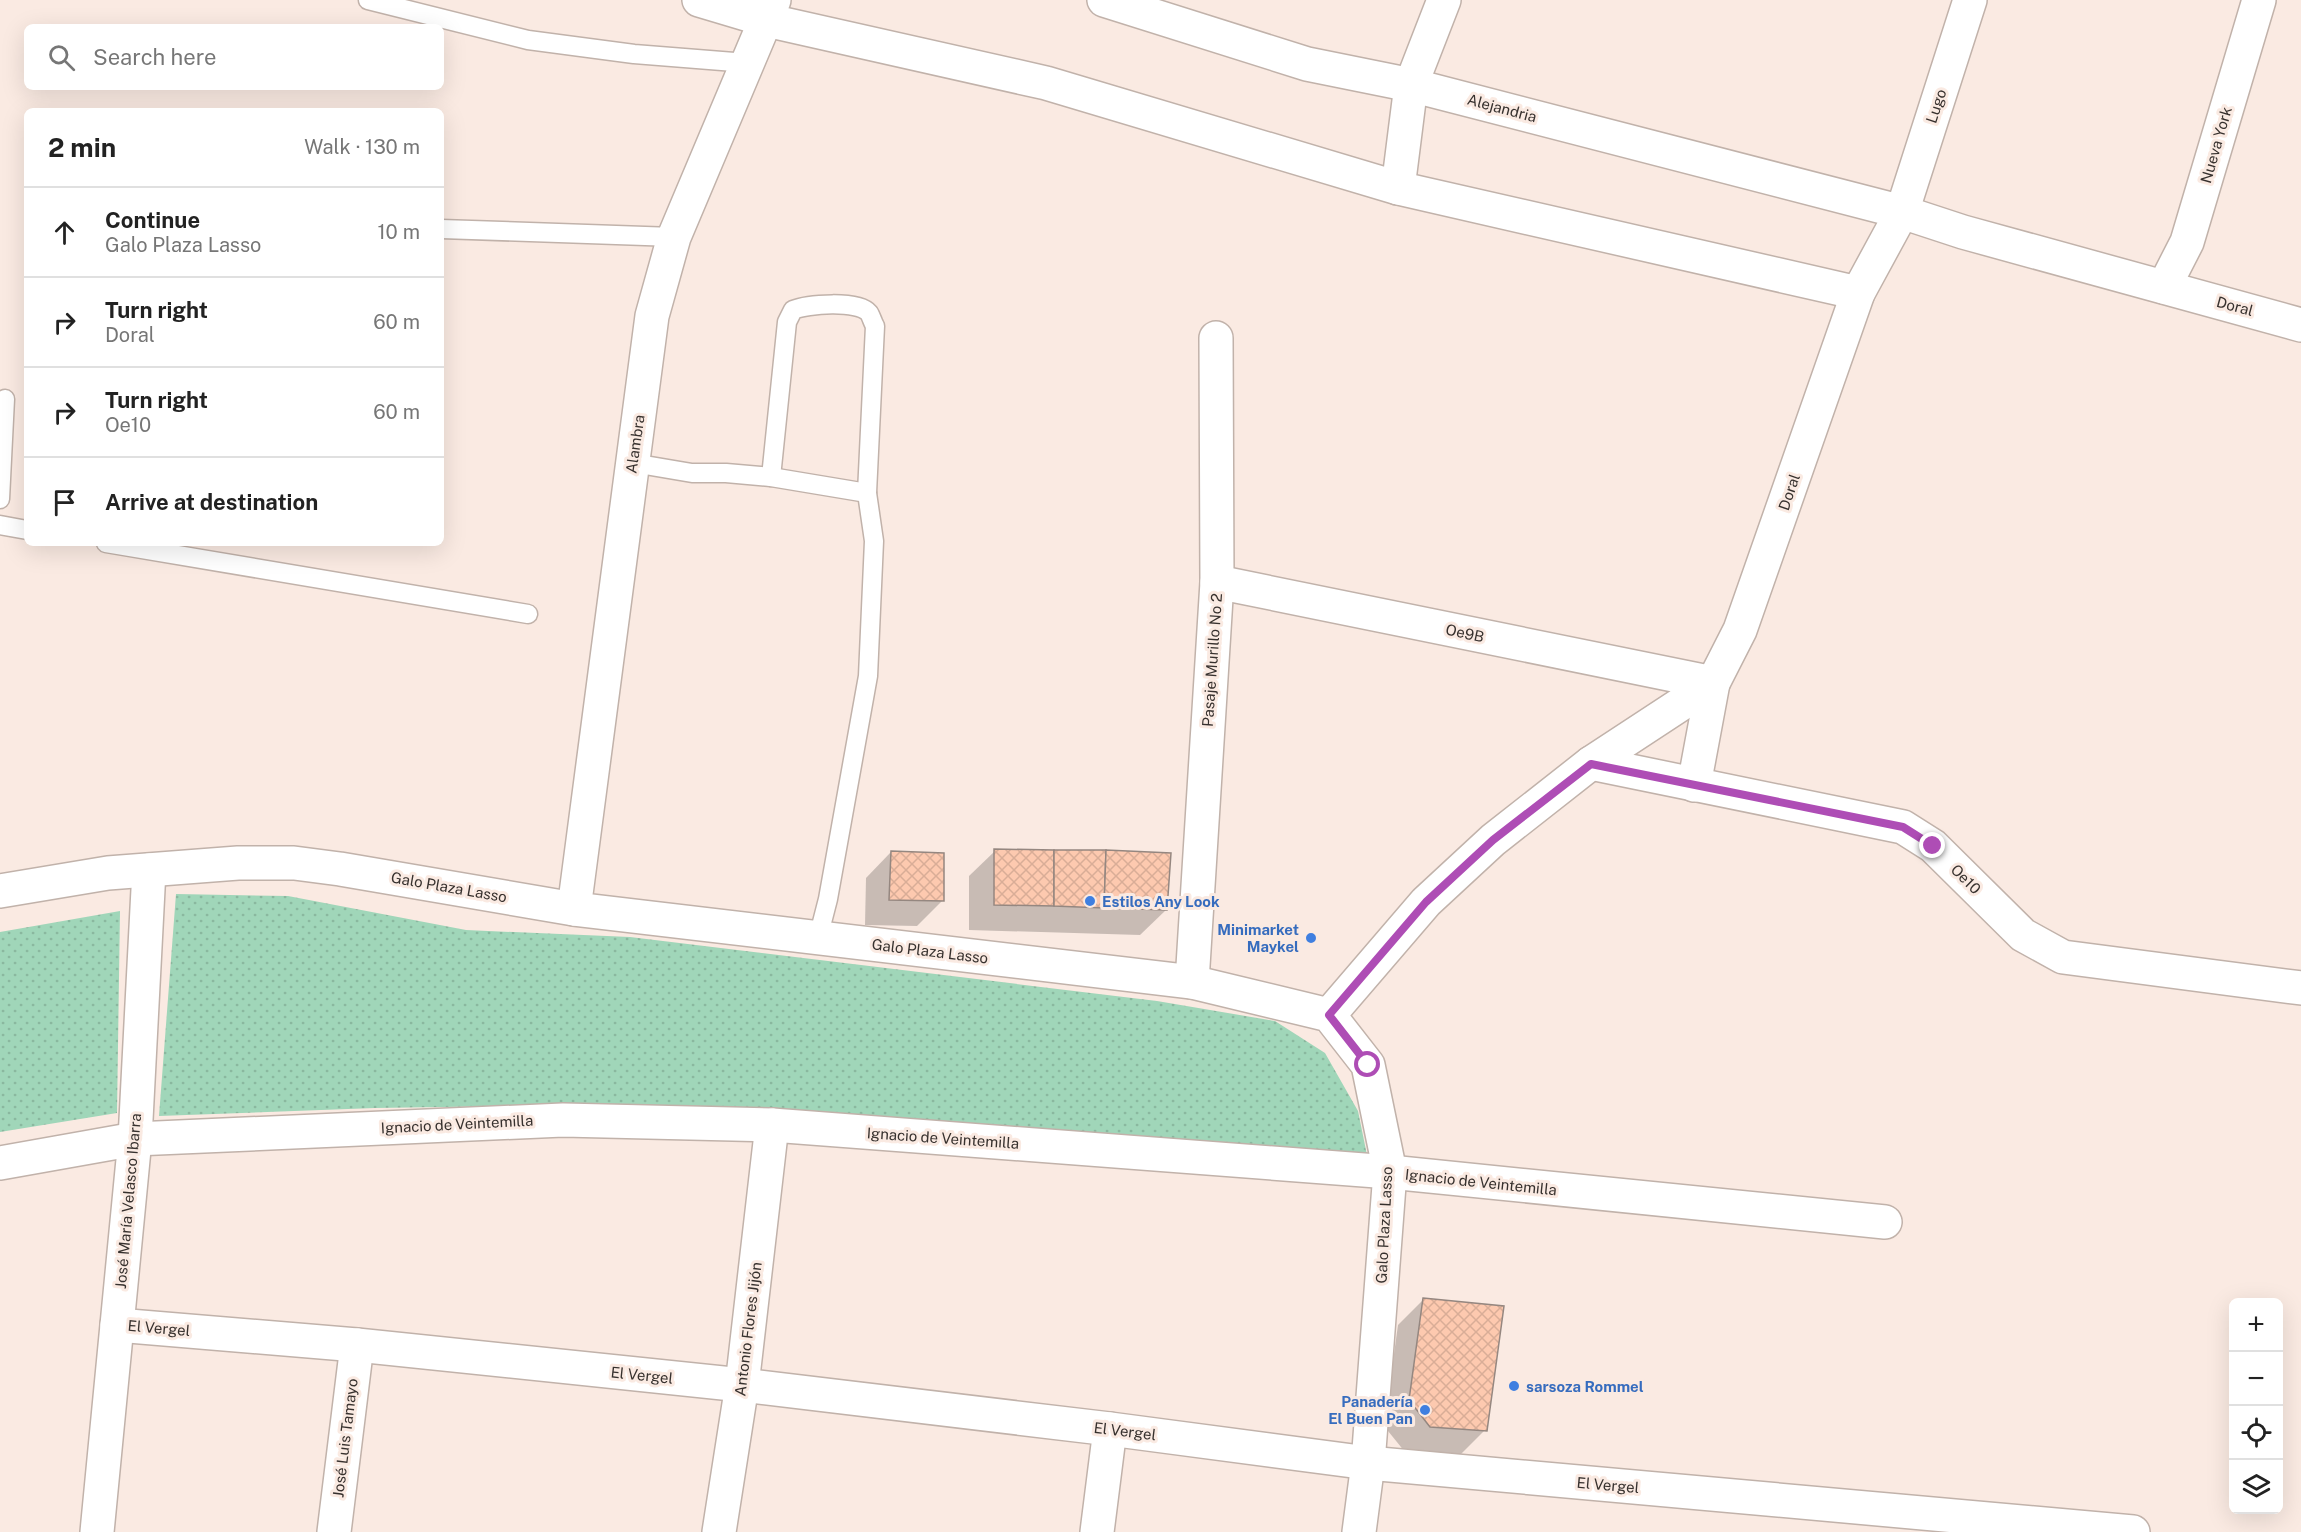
<!DOCTYPE html>
<meta charset="utf-8">
<style>
:root{--surface:#fff;--page:#f2f2f2;--text:#222;--muted:#767676;--line:#e0e0e0}
body{margin:0;font-family:"Public Sans",sans-serif;background:var(--page);color:var(--text)}
.controls{position:absolute;right:18px;bottom:18px;display:grid;overflow:hidden;border-radius:9px;box-shadow:0 6px 24px #0002}
.controls button{width:54px;height:54px;display:grid;place-items:center;padding:0;border:0;border-bottom:2px solid var(--line);background:var(--surface);color:var(--text);font:30px sans-serif}
.stop{position:absolute;width:18px;height:18px;margin:-14px;border:4px solid #ae4db5;border-radius:50%;background:#fff}
.stop.end{background:#ae4db5;border-color:#fff;box-shadow:0 2px 6px #0008}
.list{margin:0;padding:0;list-style:none}
h2{display:flex;justify-content:space-between;align-items:center;height:78px;margin:0;padding:0 24px;font-size:26px}
h2 small{font-size:20px;font-weight:400;color:var(--muted)}
.list li{display:grid;grid-template-columns:39px 1fr auto;gap:18px;align-items:center;box-sizing:border-box;height:90px;padding:0 24px;border-top:2px solid var(--line)}
.list b{display:block;font-size:22px;white-space:nowrap}
.list p{margin:0;font-size:20px;white-space:nowrap;color:var(--muted)}
.list em{font-size:20px;font-style:normal;color:var(--muted)}
.icon{flex:none;width:33px;height:33px;fill:none;stroke:currentColor;stroke-width:2;stroke-linecap:round;stroke-linejoin:round}
.map{position:relative;flex:none;width:2301px;height:1532px;overflow:hidden}
.search{position:absolute;background:var(--surface);box-shadow:0 6px 24px #0002;left:24px;top:24px;width:420px;height:66px;display:flex;align-items:center;gap:15px;box-sizing:border-box;padding:0 21px;border-radius:9px;color:var(--muted);font-size:22px}
.panel{position:absolute;background:var(--surface);box-shadow:0 6px 24px #0002;left:24px;top:108px;width:420px;height:438px;border-radius:9px}
.map>svg:first-child{display:block}
.grass{fill:url(#grass-dots)}
.shadow{fill:#0003}
.building{fill:url(#building-cross-hatch);stroke:#958780;stroke-width:1.5}
.lines{fill:none;stroke-linecap:round;stroke-linejoin:round}
.service-casing{stroke:#c1b2aa;stroke-width:21}
.minor-casing{stroke:#c1b2aa;stroke-width:36}
.tertiary-casing{stroke:#c1b2aa;stroke-width:36}
.service{stroke:#fff;stroke-width:18}
.minor{stroke:#fff;stroke-width:33}
.tertiary{stroke:#fff;stroke-width:33}
.route{stroke:#ae4db5;stroke-width:8}
.shop-dot{fill:#3f7fe0;stroke:#faeae2;stroke-width:2}
.labels{text-anchor:middle;dominant-baseline:central;stroke-width:6;stroke-linejoin:round;paint-order:stroke}
.street-label{font-size:15px;fill:#37312e;stroke:#faeae2}
.shop-label{font-size:15px;font-weight:bold;fill:#366cbe;stroke:#faeae2;text-anchor:start}
</style>
<div class="map">
<svg width="2301" height="1532" viewBox="0 0 2301 1532">
<defs>
<pattern id="grass-dots" width="8" height="8" patternUnits="userSpaceOnUse" patternTransform="scale(1.5)"><rect width="8" height="8" fill="#a0d6b9"/><path d="M2 2h.1M6 6h.1" fill="none" stroke="#8ab89f" stroke-width="1.8" stroke-linecap="round"/></pattern>
<pattern id="building-cross-hatch" width="8" height="8" patternUnits="userSpaceOnUse" patternTransform="scale(1.5)"><rect width="8" height="8" fill="#fdc9af"/><path d="M0 0l8 8M0 8l8-8" fill="none" stroke="#d9ad97"/></pattern>
</defs>
<rect width="100%" height="100%" fill="#faeae2"/>
<g class="grass">
<path d="M176,894l112,2 178,34 164,7 527,64 118,20 50,32 33,58 11,54 -793,-60 -201,3 -216,8z"/>
<path d="M120,911l-3,202 -117,19v-200z"/>
</g>
<g class="shadow">
<path d="M995,851l171,59 -26,25 -171,-5v-54z"/>
<path d="M891,852l51,49 -25,25 -52,-1 1,-47z"/>
<path d="M1424,1299l61,131 -25,25 -55,-3 -21,-26 14,-101z"/>
</g>
<g class="building">
<path d="M994,849l60,1v56l-60,-1z"/>
<path d="M1054,850h52l-2,58 -50,-2z"/>
<path d="M1106,850l65,3 -4,57 -63,-2z"/>
<path d="M891,851l53,2v48l-55,-1z"/>
<path d="M1423,1298l81,8 -17,125 -57,-4 -21,-27z"/>
</g>
<g class="lines">
<defs>
<g id="service">
<path d="M368,0l160,40 106,14 113,9"/>
<path d="M441,229l233,8"/>
<path d="M633,463l59,10h34l45,4 96,16 7,48 -6,135 -40,223 -10,39"/>
<path d="M771,477l16,-155 6,-12c14,-6 65,-10 76,3 2,3 4,10 6,13l-8,167"/>
<path d="M0,499l5,-100"/>
<path d="M0,525l27,5"/>
<path d="M106,543l422,71"/>
</g>
<g id="minor">
<path d="M699,0l67,20 280,63 352,105 460,105"/>
<path d="M1104,0l203,64 104,21 491,127 61,20 338,93"/>
<path d="M1398,188l13,-103 33,-85"/>
<path d="M2164,287l23,-45 72,-242"/>
<path d="M1217,582l496,101 -19,102"/>
<path d="M1591,763l312,64 30,19 90,89 40,22 238,31"/>
<path d="M0,891l108,-18 130,-10h56l46,6 234,40"/>
<path d="M1192,982l25,-400 -1,-244"/>
<path d="M1329,1015l97,-113 67,-62 98,-77 122,-80 27,-53 118,-337 44,-81 68,-212"/>
<path d="M0,1163l135,-24 428,-19 209,5 618,47 495,50"/>
<path d="M117,1325l240,20 385,40 368,44 258,34 765,69"/>
<path d="M97,1532l38,-393 14,-269"/>
<path d="M334,1532l23,-187"/>
<path d="M719,1532l23,-147 30,-260"/>
<path d="M1097,1532l13,-103"/>
</g>
<path id="tertiary" d="M774,0l-100,237 -22,79 -78,593 618,73 137,33 39,50 22,107 -22,291 -9,69"/>
</defs>
<use href="#service" class="service-casing"/>
<use href="#minor" class="minor-casing"/>
<use href="#tertiary" class="tertiary-casing"/>
<use href="#service" class="service"/>
<use href="#minor" class="minor"/>
<use href="#tertiary" class="tertiary"/>
</g>
<g class="lines">
<path class="route" d="M1368,1065l-39,-50 97,-113 67,-62 98,-76 312,63 30,19"/>
</g>
<g class="shop-dot">
<circle cx="1090" cy="901" r="6"/>
<circle cx="1311" cy="938" r="6"/>
<circle cx="1514" cy="1386" r="6"/>
<circle cx="1425" cy="1410" r="6"/>
</g>
<g class="labels">
<g class="street-label">
<text transform="translate(1936 106) rotate(-72)">Lugo</text>
<text transform="translate(1502 108) rotate(15)">Alejandria</text>
<text transform="translate(2216 145) rotate(-74)">Nueva York</text>
<text transform="translate(2235 306) rotate(15)">Doral</text>
<text transform="translate(635 444) rotate(-82)">Alambra</text>
<text transform="translate(1789 492) rotate(-71)">Doral</text>
<text transform="translate(1465 633) rotate(12)">Oe9B</text>
<text transform="translate(1212 660) rotate(-86)">Pasaje Murillo No 2</text>
<text transform="translate(1966 879) rotate(45)">Oe10</text>
<text transform="translate(449 887) rotate(10)">Galo Plaza Lasso</text>
<text transform="translate(930 951) rotate(7)">Galo Plaza Lasso</text>
<text transform="translate(457 1124) rotate(-3)">Ignacio de Veintemilla</text>
<text transform="translate(943 1138) rotate(4)">Ignacio de Veintemilla</text>
<text transform="translate(1481 1182) rotate(6)">Ignacio de Veintemilla</text>
<text transform="translate(128 1201) rotate(-85)">José María Velasco Ibarra</text>
<text transform="translate(1384 1225) rotate(-87)">Galo Plaza Lasso</text>
<text transform="translate(159 1328) rotate(5)">El Vergel</text>
<text transform="translate(748 1329) rotate(-83)">Antonio Flores Jijón</text>
<text transform="translate(642 1375) rotate(6)">El Vergel</text>
<text transform="translate(1125 1431) rotate(7)">El Vergel</text>
<text transform="translate(345 1438) rotate(-83)">José Luis Tamayo</text>
<text transform="translate(1608 1485) rotate(5)">El Vergel</text>
</g>
<g class="shop-label">
<text x="1102" y="901">Estilos Any Look</text>
<text x="1299" y="929" text-anchor="end">Minimarket<tspan x="1299" dy="17">Maykel</tspan></text>
<text x="1526" y="1386">sarsoza Rommel</text>
<text x="1413" y="1401" text-anchor="end">Panadería<tspan x="1413" dy="17">El Buen Pan</tspan></text>
</g>
</g>
</svg>
<div class="controls">
<button>+</button>
<button>−</button>
<button><svg class="icon" aria-label="locate" viewBox="0 0 24 24"><circle cx="12" cy="12" r="6"/><path d="M12 2v4M12 18v4M2 12h4M18 12h4"/></svg></button>
<button><svg class="icon" aria-label="layers" viewBox="0 0 24 24"><path d="M12 4l9 5-9 5-9-5zM3 14l9 5 9-5"/></svg></button>
</div>
<div class="stop" style="left:1368px;top:1065px"></div>
<div class="stop end" style="left:1933px;top:846px"></div>
<div class="search"><svg class="icon" aria-label="search" viewBox="0 0 24 24"><circle cx="10" cy="10" r="6"/><path d="M15 15l6 6"/></svg>Search here</div>
<section class="panel">
<h2>2 min<small>Walk · 130 m</small></h2>
<ul class="list">
<li><svg class="icon" aria-label="ahead" viewBox="0 0 24 24"><path d="M12 20V5M6 11l6-6 6 6"/></svg><div><b>Continue</b><p>Galo Plaza Lasso</p></div><em>10 m</em></li>
<li><svg class="icon" aria-label="right" viewBox="0 0 24 24"><path d="M7 20v-9h11M14 6l5 5-5 5"/></svg><div><b>Turn right</b><p>Doral</p></div><em>60 m</em></li>
<li><svg class="icon" aria-label="right" viewBox="0 0 24 24"><path d="M7 20v-9h11M14 6l5 5-5 5"/></svg><div><b>Turn right</b><p>Oe10</p></div><em>60 m</em></li>
<li><svg class="icon" aria-label="arrive" viewBox="0 0 24 24"><path d="M6 21V4h12l-3 4 3 4H6"/></svg><div><b>Arrive at destination</b></div></li>
</ul>
</section>
</div>
